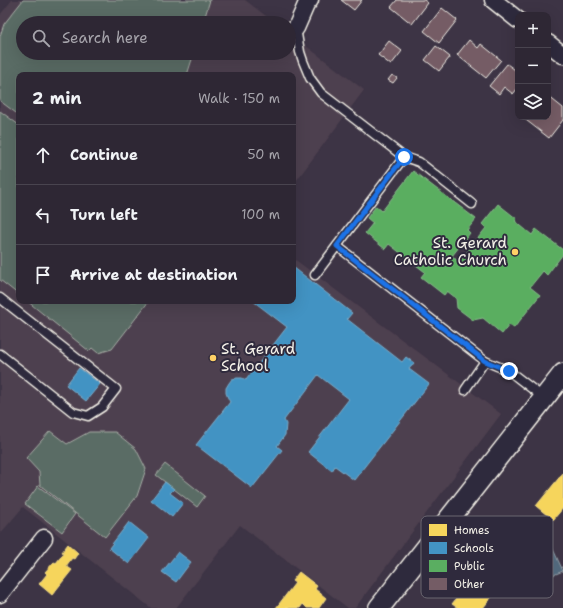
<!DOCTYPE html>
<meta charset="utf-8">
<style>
:root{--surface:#2e2734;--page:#3a3340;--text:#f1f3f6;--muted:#a7a5ac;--line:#49444f}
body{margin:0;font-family:"Shantell Sans",sans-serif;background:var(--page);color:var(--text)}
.controls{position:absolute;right:12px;top:12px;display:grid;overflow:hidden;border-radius:8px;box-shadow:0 4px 16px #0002}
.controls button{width:36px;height:36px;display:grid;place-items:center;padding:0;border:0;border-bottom:1px solid var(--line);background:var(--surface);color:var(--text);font:20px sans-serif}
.stop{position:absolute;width:12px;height:12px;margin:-9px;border:3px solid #1a73e8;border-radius:50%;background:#fff}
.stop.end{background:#1a73e8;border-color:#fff;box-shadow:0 1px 4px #0008}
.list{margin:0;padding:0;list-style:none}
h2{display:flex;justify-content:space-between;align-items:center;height:52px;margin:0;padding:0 16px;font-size:17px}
h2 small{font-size:13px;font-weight:400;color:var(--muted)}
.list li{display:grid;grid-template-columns:26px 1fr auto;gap:12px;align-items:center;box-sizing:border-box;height:60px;padding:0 16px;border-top:1px solid var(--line)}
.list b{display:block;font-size:15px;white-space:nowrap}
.list em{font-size:13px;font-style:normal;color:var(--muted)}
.icon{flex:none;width:22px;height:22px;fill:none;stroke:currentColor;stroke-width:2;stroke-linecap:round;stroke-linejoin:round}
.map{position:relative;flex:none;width:563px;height:608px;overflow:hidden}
.search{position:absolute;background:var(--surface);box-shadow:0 4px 16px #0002;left:16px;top:16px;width:280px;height:44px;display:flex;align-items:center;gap:10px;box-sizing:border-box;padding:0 14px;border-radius:22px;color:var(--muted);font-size:15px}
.panel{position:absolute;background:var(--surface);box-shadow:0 4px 16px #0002;left:16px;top:72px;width:280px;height:232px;border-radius:8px}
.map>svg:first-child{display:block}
.built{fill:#4e404f}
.green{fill:#5a6c65;stroke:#a7aea6}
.water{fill:#51687c;stroke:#929fa7}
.homes{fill:#f6d55c;stroke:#f5dd86}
.schools{fill:#4393c3;stroke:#78afce}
.public{fill:#5aae61;stroke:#88c28a}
.building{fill:#745c65;stroke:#f4f1e8}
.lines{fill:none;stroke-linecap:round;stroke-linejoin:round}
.service-casing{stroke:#f4f1e8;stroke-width:11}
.minor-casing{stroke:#f4f1e8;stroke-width:19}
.tertiary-casing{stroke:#f4f1e8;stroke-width:23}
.service{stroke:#2f2a3d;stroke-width:8}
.minor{stroke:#2f2a3d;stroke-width:16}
.tertiary{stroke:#2f2a3d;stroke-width:20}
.route{stroke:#1a73e8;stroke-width:5}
.poi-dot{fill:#ffd166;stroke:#2f2a3d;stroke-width:1.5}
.labels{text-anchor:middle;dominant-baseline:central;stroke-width:4;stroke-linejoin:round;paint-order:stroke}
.poi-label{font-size:15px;fill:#f4f1e8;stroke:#2f2a3d;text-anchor:end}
.key{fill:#2f2a3d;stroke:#6a6670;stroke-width:1}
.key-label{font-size:11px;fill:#f4f1e8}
</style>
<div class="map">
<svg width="563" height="608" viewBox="0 0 563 608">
<rect width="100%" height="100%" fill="#3d3445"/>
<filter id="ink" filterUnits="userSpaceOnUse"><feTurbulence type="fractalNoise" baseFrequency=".025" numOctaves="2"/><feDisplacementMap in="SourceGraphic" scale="8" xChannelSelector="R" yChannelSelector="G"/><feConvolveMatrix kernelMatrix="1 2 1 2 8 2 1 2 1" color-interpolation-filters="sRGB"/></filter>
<g filter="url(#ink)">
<path class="built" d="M12,0h233l30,23h-252v30h266v-20l75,57 -71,95v-110h-274v226h274v-43l208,156 -146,194h-7l-108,-83 -64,83h-25l-128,-101 -23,27v-519z"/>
<g class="green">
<path d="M23,0h187l-7,23h-180v30h171l-7,22h-168v39l-3,-1 -16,-12v-65l4,-12z"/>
<path d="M0,111l19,14v170l-19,-15z"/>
<path d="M27,301h122l-37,48 -14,4 -6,-5 -3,3z"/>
<path d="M50,431l17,13 22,-12h26l21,17 10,20 -9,27 -32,41 -65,-52 -1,-13 -13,-14z"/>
<path d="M165,464l40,32 -8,11 -41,-32z"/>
<path d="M38,486l37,28 -13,18 -37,-28z"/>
</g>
<path class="water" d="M552,547l11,24 -12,5 -10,-24z"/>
<g class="homes">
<path d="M563,473v35l-10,12 -17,-14z"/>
<path d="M68,544l10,9 -4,6 -2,-1 -6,8 6,4 -20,25 -13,-11 8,-10 -2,-2 9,-10 2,1 8,-10 -2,-1z"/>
<path d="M483,564l24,18 -7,9 -2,-2 -15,19h-25l-6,-4z"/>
<path d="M299,572l18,14 -2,3 11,9 -7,10h-12l-4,-4 -3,4h-24l19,-25 -3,-2z"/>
</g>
<g class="schools">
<path d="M293,267l59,46 -5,6 55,43 4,-5 8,6 -5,6 20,15 -75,96 -19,-14 -3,5 -24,-19 41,-53 -31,-24 -34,45 2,4 -1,11 -8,11 5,4 -30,38 -56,-43 34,-43 -2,-4 -2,-5v-5l3,-5 3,-4 5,-1h5l4,2 41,-53 -34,-26h40z"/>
<path d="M79,368l21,16 -14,17 -20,-16z"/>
<path d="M165,482l9,7 -4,4 13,10 -11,14 -21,-17z"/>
<path d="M129,522l20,16 -20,26 -20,-16z"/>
<path d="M178,552l13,10 -15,20 -14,-10z"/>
</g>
<path class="public" d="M413,171l63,48 -9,11 3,3 -18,23 7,6 27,-34 -4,-4 16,-20 19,15 -2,2 17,14 4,-6 27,21v4l-16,21 -4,-4 -13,16 10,8 -26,33 -5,-3 -7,9 -19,-16 -10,2 -16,-12 -1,-10 -9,-7 -3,4 -23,-18 4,-5 -36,-28 -4,5 -20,-16 8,-10 -6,-5 9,-12 6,5z"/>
<g class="building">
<path d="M341,0h21l-8,10z"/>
<path d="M397,0h27l4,3 -16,21 -21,-17z"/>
<path d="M442,8l15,12 -18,23 -15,-12z"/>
<path d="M469,40l9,8 3,-4 20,16 -15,18 -29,-23z"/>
<path d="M389,41l13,10 -11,14 -13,-10z"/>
<path d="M436,46l14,11 -11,14 -14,-11z"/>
<path d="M507,64l11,8v16l-5,6 -9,-7 -5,7 -10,-8z"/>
<path d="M392,75l5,3 -4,5 -5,-3z"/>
<path d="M548,96l15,12v12l-14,18 -27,-21h26z"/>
</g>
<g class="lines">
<defs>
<g id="service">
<path d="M296,28l4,24 3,9 7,17 11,15 83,64 -89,118"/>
<path d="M404,157l15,5 53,42"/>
<path d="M337,246l148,115 24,10 35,27"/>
<path d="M0,298l116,91 -14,18 -14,9 -15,-4 -73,-58"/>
<path d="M465,390l20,-29"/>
</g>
<g id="minor">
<path d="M493,0l25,20"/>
<path d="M296,28l10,-23 4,-5"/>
<path d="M548,43l15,12"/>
<path d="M0,594l44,-56"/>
</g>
<path id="tertiary" d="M379,608l184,-234"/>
</defs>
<use href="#service" class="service-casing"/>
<use href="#minor" class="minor-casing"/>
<use href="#tertiary" class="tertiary-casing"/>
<use href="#service" class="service"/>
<use href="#minor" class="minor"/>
<use href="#tertiary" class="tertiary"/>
</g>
</g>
<g class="lines" filter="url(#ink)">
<path class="route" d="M404,157l-67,89 148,115 24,10"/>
</g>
<g class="poi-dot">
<circle cx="515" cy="252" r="4"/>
<circle cx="213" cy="358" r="4"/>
</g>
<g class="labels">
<g class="poi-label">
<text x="507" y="243">St. Gerard<tspan x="507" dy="17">Catholic Church</tspan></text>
<text x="221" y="349" text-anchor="start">St. Gerard<tspan x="221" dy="17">School</tspan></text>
</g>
</g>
<rect x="421" y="516" width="132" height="82" rx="6" class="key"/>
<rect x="429" y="524" width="18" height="12" fill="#f6d55c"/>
<rect x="429" y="542" width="18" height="12" fill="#4393c3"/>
<rect x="429" y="560" width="18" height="12" fill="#5aae61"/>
<rect x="429" y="578" width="18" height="12" fill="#745c65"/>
<g class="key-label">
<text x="454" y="534">Homes</text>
<text x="454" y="552">Schools</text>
<text x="454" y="570">Public</text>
<text x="454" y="588">Other</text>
</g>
</svg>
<div class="controls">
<button>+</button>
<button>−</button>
<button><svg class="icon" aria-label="layers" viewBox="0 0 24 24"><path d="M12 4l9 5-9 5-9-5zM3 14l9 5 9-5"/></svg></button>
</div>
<div class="stop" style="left:404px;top:157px"></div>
<div class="stop end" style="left:509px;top:371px"></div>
<div class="search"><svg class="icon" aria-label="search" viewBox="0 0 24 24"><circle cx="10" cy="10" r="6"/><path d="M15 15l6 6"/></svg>Search here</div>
<section class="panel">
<h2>2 min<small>Walk · 150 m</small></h2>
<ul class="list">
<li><svg class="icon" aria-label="ahead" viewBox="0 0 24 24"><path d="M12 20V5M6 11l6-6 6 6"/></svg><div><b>Continue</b></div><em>50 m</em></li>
<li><svg class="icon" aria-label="left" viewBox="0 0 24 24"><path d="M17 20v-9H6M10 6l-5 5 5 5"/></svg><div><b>Turn left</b></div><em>100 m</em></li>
<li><svg class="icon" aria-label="arrive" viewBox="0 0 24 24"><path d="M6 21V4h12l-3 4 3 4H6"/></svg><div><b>Arrive at destination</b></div></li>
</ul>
</section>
</div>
